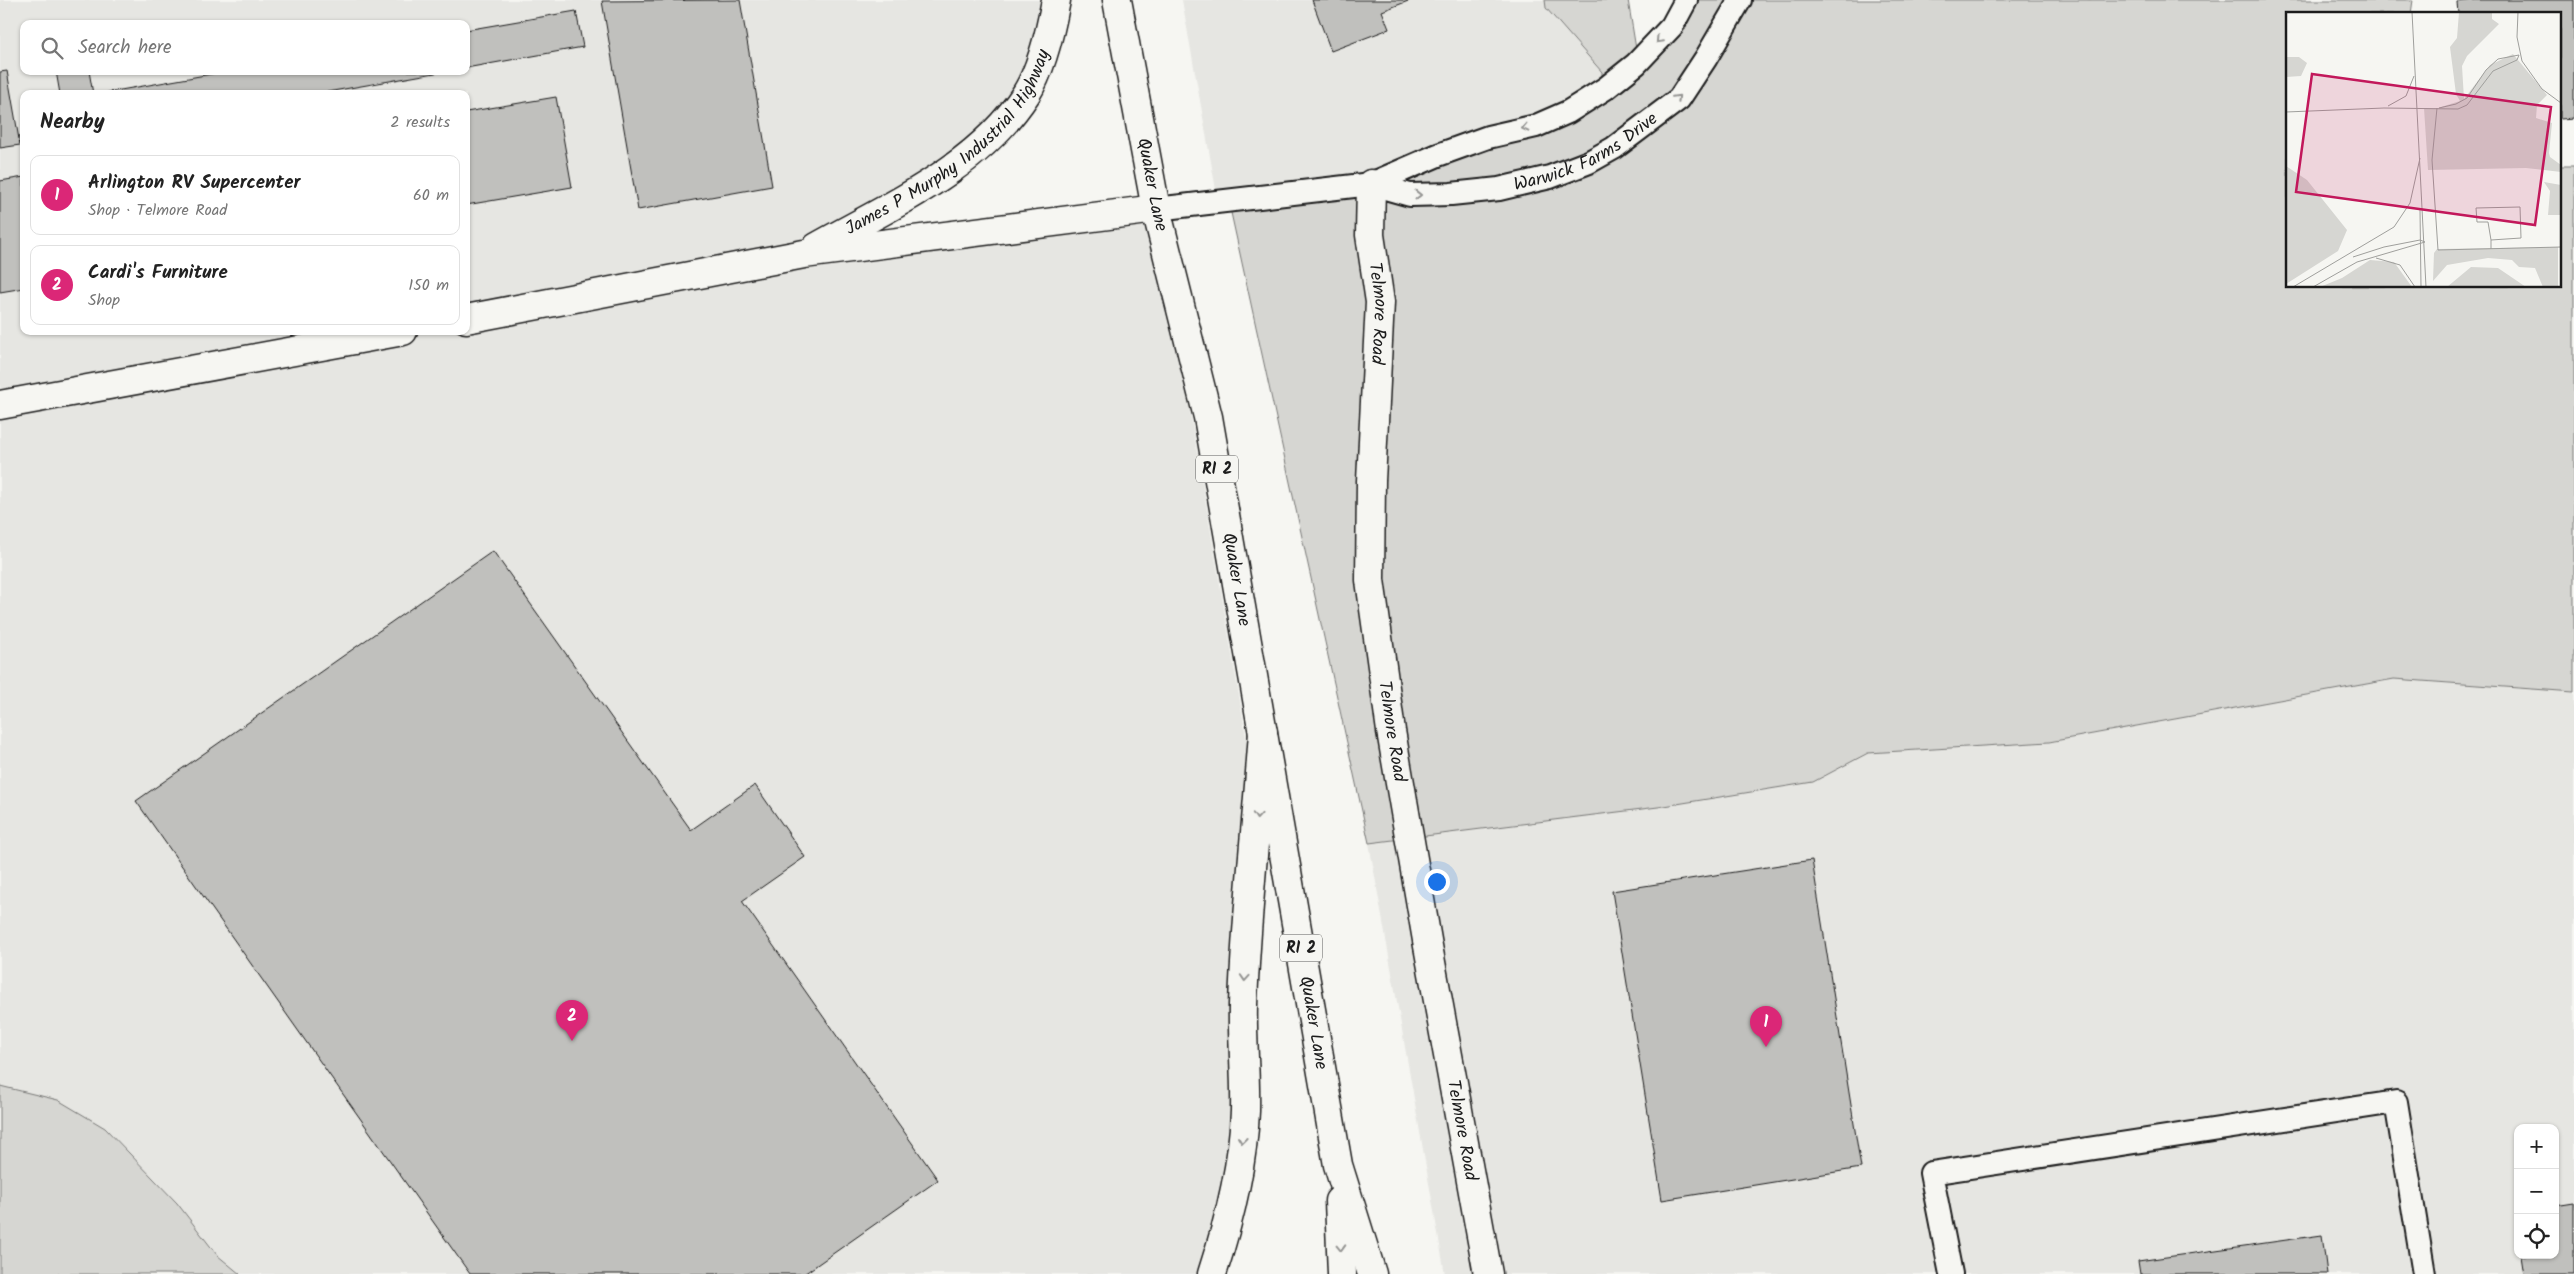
<!DOCTYPE html>
<meta charset="utf-8">
<style>
:root{--surface:#fff;--page:#f2f2f2;--text:#222;--muted:#767676;--line:#e0e0e0;--accent:#db2777}
body{margin:0;font-family:Kalam,sans-serif;background:var(--page);color:var(--text)}
.controls{position:absolute;right:15px;bottom:15px;display:grid;overflow:hidden;border-radius:10px;box-shadow:0 1px 4px #0004}
.controls button{width:45px;height:45px;display:grid;place-items:center;padding:0;border:0;border-bottom:1px solid var(--line);background:var(--surface);color:var(--text);font:25px sans-serif}
.you{position:absolute;left:1436px;top:881px;width:18px;height:18px;margin:-12px;border:4px solid #fff;border-radius:50%;background:#1a73e8;box-shadow:0 0 0 8px #1a73e833}
.badge{display:grid;place-items:center;width:32px;height:32px;border-radius:50%;background:var(--accent);color:#fff;font-size:16px;font-weight:700}
.pin{position:absolute;translate:-50% -41px;filter:drop-shadow(0 1px 2px #0008)}
.pin::after{content:'';position:absolute;top:26px;width:18px;height:15px;background:inherit;clip-path:polygon(0 0,100% 0,50% 100%)}
.list{margin:0;padding:0;list-style:none}
h2{display:flex;justify-content:space-between;align-items:center;height:65px;margin:0;padding:0 20px;font-size:21px}
h2 small{font-size:16px;font-weight:400;color:var(--muted)}
.list li{display:grid;grid-template-columns:32px 1fr auto;gap:15px;align-items:center;box-sizing:border-box;height:80px;margin:0 10px 10px;padding:0 10px;border:1px solid var(--line);border-radius:10px}
.list b{display:block;font-size:19px;white-space:nowrap}
.list p{margin:0;font-size:16px;white-space:nowrap;color:var(--muted)}
.list em{font-size:16px;font-style:normal;color:var(--muted)}
.icon{flex:none;width:28px;height:28px;fill:none;stroke:currentColor;stroke-width:2;stroke-linecap:round;stroke-linejoin:round}
.map{position:relative;flex:none;width:2574px;height:1274px;overflow:hidden}
.search{position:absolute;background:var(--surface);box-shadow:0 1px 4px #0004;left:20px;top:20px;width:450px;height:55px;display:flex;align-items:center;gap:12px;box-sizing:border-box;padding:0 18px;border-radius:10px;color:var(--muted);font-size:19px}
.panel{position:absolute;background:var(--surface);box-shadow:0 1px 4px #0004;left:20px;top:90px;width:450px;height:245px;border-radius:10px}
.map>svg:first-child{display:block}
.built{fill:#e6e6e2;fill-rule:evenodd}
.green{fill:#d6d6d2;stroke:#797977}
.building{fill:#c0c0bd;stroke:#1c1c1c}
.lines{fill:none;stroke-linecap:round;stroke-linejoin:round}
.service-casing{stroke:#1c1c1c;stroke-width:26}
.minor-casing{stroke:#1c1c1c;stroke-width:31}
.primary-casing{stroke:#1c1c1c;stroke-width:31}
.motorway-casing{stroke:#1c1c1c;stroke-width:31}
.service{stroke:#f6f6f2;stroke-width:22}
.minor{stroke:#f6f6f2;stroke-width:28}
.primary{stroke:#f6f6f2;stroke-width:28}
.motorway{stroke:#f6f6f2;stroke-width:28}
.oneway{stroke:#949492}
.labels{text-anchor:middle;dominant-baseline:central;stroke-width:4;stroke-linejoin:round;paint-order:stroke}
.shield{fill:#f6f6f2;stroke:#5d5d5c;stroke-width:1}
.shield-label{font-size:16px;font-weight:bold;fill:#1c1c1c}
.street-label{font-size:18px;fill:#1c1c1c;stroke:#f6f6f2}
.inset-road{fill:none;stroke:#9f9f9c;stroke-width:1}
.view{fill:#c2185b;fill-opacity:0.15;stroke:#c2185b;stroke-width:2.5}
.inset-edge{fill:none;stroke:#1c1c1c;stroke-width:2.5}
</style>
<div class="map">
<svg width="2574" height="1274" viewBox="0 0 2574 1274">
<rect width="100%" height="100%" fill="#f6f6f2"/>
<filter id="ink" filterUnits="userSpaceOnUse"><feTurbulence type="fractalNoise" baseFrequency=".02" numOctaves="2"/><feDisplacementMap in="SourceGraphic" scale="10" xChannelSelector="R" yChannelSelector="G"/><feConvolveMatrix kernelMatrix="1 2 1 2 8 2 1 2 1" color-interpolation-filters="sRGB"/></filter>
<g filter="url(#ink)">
<g class="built">
<path d="M0,0h1058l-46,121 -199,116 342,-30 107,621 -18,250 -37,196h-967l-23,-19 -40,-52 -72,-75 -105,-42zM24,24h442v47h-442zM24,94h442v237h-442z"/>
<path d="M1182,0h363l1,8 56,64v8l-58,39 -166,56 -150,24 -12,-9z"/>
<path d="M2394,679l180,13v582h-1129l-76,-431 289,-36 155,-25 55,-29 182,-11zM2518,1128h37v127h-37z"/>
</g>
<g class="green">
<path d="M1545,0h83l8,49 46,-49h731l-2,14h-123v272h272v-120h14v526l-180,-13 -345,63 -181,11 -55,29 -155,25 -289,36 -141,-644 150,-19 166,-61 58,-39v-8l-56,-64z"/>
<path d="M0,1086l58,14 47,28 72,75 40,52 23,19h-240z"/>
</g>
<g class="building">
<path d="M740,0l32,186 -134,24 -36,-209z"/>
<path d="M1312,0h99l-29,11 7,18 -58,22z"/>
<path d="M2475,0h99v118l-14,1v-105h-102l-1,-12z"/>
<path d="M576,11l7,36 -117,21v-38z"/>
<path d="M7,71l13,74 -20,3v-76z"/>
<path d="M56,71h33l4,23h-33z"/>
<path d="M228,71h218l-130,23h-218z"/>
<path d="M556,97l16,90 -106,18v-93z"/>
<path d="M24,177v111l-24,4v-111z"/>
<path d="M493,551l198,279 64,-45 50,72 -63,44 196,279 -134,94h-334l-334,-473z"/>
<path d="M1812,860l49,308 -199,32 -50,-309z"/>
<path d="M2574,1202v72h-50l-3,-19h34v-50z"/>
<path d="M2322,1235l5,39h-187l-2,-13z"/>
</g>
<g class="lines">
<defs>
<g id="service">
<path id="s1" d="M1371,184l39,11 41,-1 48,-5 51,-12 39,-15 25,-14 65,-49 27,-41 34,-58"/>
<path d="M1156,209l215,-25 67,-29 50,-18 48,-11 32,-14 38,-24 30,-24 36,-38 14,-26"/>
<path d="M1951,1274l-20,-101 465,-71 28,172"/>
</g>
<g id="minor">
<path id="s2" d="M1371,184l-1,51 10,67 -9,179 -1,99 21,151 37,215 60,328"/>
<path id="s3" d="M817,247c74,-42 161,-79 209,-153 15,-24 25,-66 30,-94"/>
<path d="M466,319l338,-65 352,-45"/>
<path d="M0,405l403,-74"/>
</g>
<g id="primary">
<path id="s4" d="M1117,0l39,209 52,208 130,748 34,109"/>
<path d="M1339,1201l3,73"/>
</g>
<path id="motorway" d="M1212,1274c17,-52 31,-109 33,-163 1,-36 -3,-71 -2,-106 3,-91 14,-182 20,-273"/>
</defs>
<use href="#service" class="service-casing"/>
<use href="#minor" class="minor-casing"/>
<use href="#primary" class="primary-casing"/>
<use href="#motorway" class="motorway-casing"/>
<use href="#service" class="service"/>
<use href="#minor" class="minor"/>
<use href="#primary" class="primary"/>
<use href="#motorway" class="motorway"/>
</g>
<defs><path id="oneway-chevron" d="M-2-3.5L2.5 0L-2 3.5" fill="none" stroke-width="1.6" stroke-linecap="round" stroke-linejoin="round" transform="scale(1.25)"/></defs>
<g class="oneway">
<use href="#oneway-chevron" transform="translate(1659 40) rotate(133)"/>
<use href="#oneway-chevron" transform="translate(1677 98) rotate(-46)"/>
<use href="#oneway-chevron" transform="translate(1525 128) rotate(167)"/>
<use href="#oneway-chevron" transform="translate(1418 195)"/>
<use href="#oneway-chevron" transform="translate(1257 816) rotate(94)"/>
<use href="#oneway-chevron" transform="translate(1245 978) rotate(94)"/>
<use href="#oneway-chevron" transform="translate(1242 1140) rotate(97)"/>
<use href="#oneway-chevron" transform="translate(1341 1248) rotate(88)"/>
</g>
</g>
<g class="labels">
<g class="shield">
<rect x="1196" y="455.5" width="42" height="27" rx="4"/>
<rect x="1280" y="934.5" width="42" height="27" rx="4"/>
</g>
<g class="shield-label">
<text x="1217" y="469">RI 2</text>
<text x="1301" y="948">RI 2</text>
</g>
<g class="street-label">
<text stroke="none"><textPath href="#s3" startOffset="172">James P Murphy Industrial Highway</textPath></text>
<text stroke="none"><textPath href="#s1" startOffset="225">Warwick Farms Drive</textPath></text>
<text stroke="none"><textPath href="#s4" startOffset="188">Quaker Lane</textPath></text>
<text stroke="none"><textPath href="#s2" startOffset="130">Telmore Road</textPath></text>
<text stroke="none"><textPath href="#s4" startOffset="592">Quaker Lane</textPath></text>
<text stroke="none"><textPath href="#s2" startOffset="550">Telmore Road</textPath></text>
<text stroke="none"><textPath href="#s4" startOffset="1042">Quaker Lane</textPath></text>
<text stroke="none"><textPath href="#s2" startOffset="955">Telmore Road</textPath></text>
</g>
</g>
<g transform="translate(2286 12)">
<rect width="275" height="275" fill="#f6f6f2"/>
<path d="M173,0h33v7l7,5 -32,32 -5,10 2,33 26,-34 23,-11 34,41 -10,10 -1,13 16,5 -3,30 1,4 11,8v7l-35,-4 -98,2 -4,-62h14l22,-7 -4,-7 -6,-47 7,-9zM0,45h13l8,6 -6,13 -15,1zM0,154l21,14 40,50 -9,21 -52,33zM258,170l17,3v30h-13l2,-24zM272,235v40h-15l-8,-19 -16,-1 -7,-7 -24,-2 -41,7 -14,16 1,-28 3,-4zM84,248l24,2 18,25h-92l22,-9zM185,255l27,1 28,19h-79z" fill="#d6d6d2"/>
<path class="inset-road" d="M126,0l14,275M232,0l-1,25 5,24 20,28 19,14M102,94l18,-10 8,-20M151,96l-5,52 6,90 123,-3M153,96l17,-4 11,-6 19,-28 12,-11 21,-4M0,100l98,-4 74,1 9,-4 26,-34 24,-11 2,-5M134,198l1,77M205,237v-9l30,-2 -1,-31 -44,1 1,14h11l3,18M67,245l31,-10 36,-7 5,2M90,246l24,7 15,22M7,275l101,-60 16,-24 10,-45M27,275l44,-25 68,-20"/>
<path class="view" d="M26,62l239,33 -16,118 -239,-33z"/>
<rect width="275" height="275" class="inset-edge"/>
</g>
</svg>
<div class="controls">
<button>+</button>
<button>−</button>
<button><svg class="icon" aria-label="locate" viewBox="0 0 24 24"><circle cx="12" cy="12" r="6"/><path d="M12 2v4M12 18v4M2 12h4M18 12h4"/></svg></button>
</div>
<div class="you"></div>
<div class="pin badge" style="left:1766px;top:1047px">1</div>
<div class="pin badge" style="left:572px;top:1041px">2</div>
<div class="search"><svg class="icon" aria-label="search" viewBox="0 0 24 24"><circle cx="10" cy="10" r="6"/><path d="M15 15l6 6"/></svg>Search here</div>
<section class="panel">
<h2>Nearby<small>2 results</small></h2>
<ul class="list">
<li><span class="badge">1</span><div><b>Arlington RV Supercenter</b><p>Shop · Telmore Road</p></div><em>60 m</em></li>
<li><span class="badge">2</span><div><b>Cardi's Furniture</b><p>Shop</p></div><em>150 m</em></li>
</ul>
</section>
</div>
